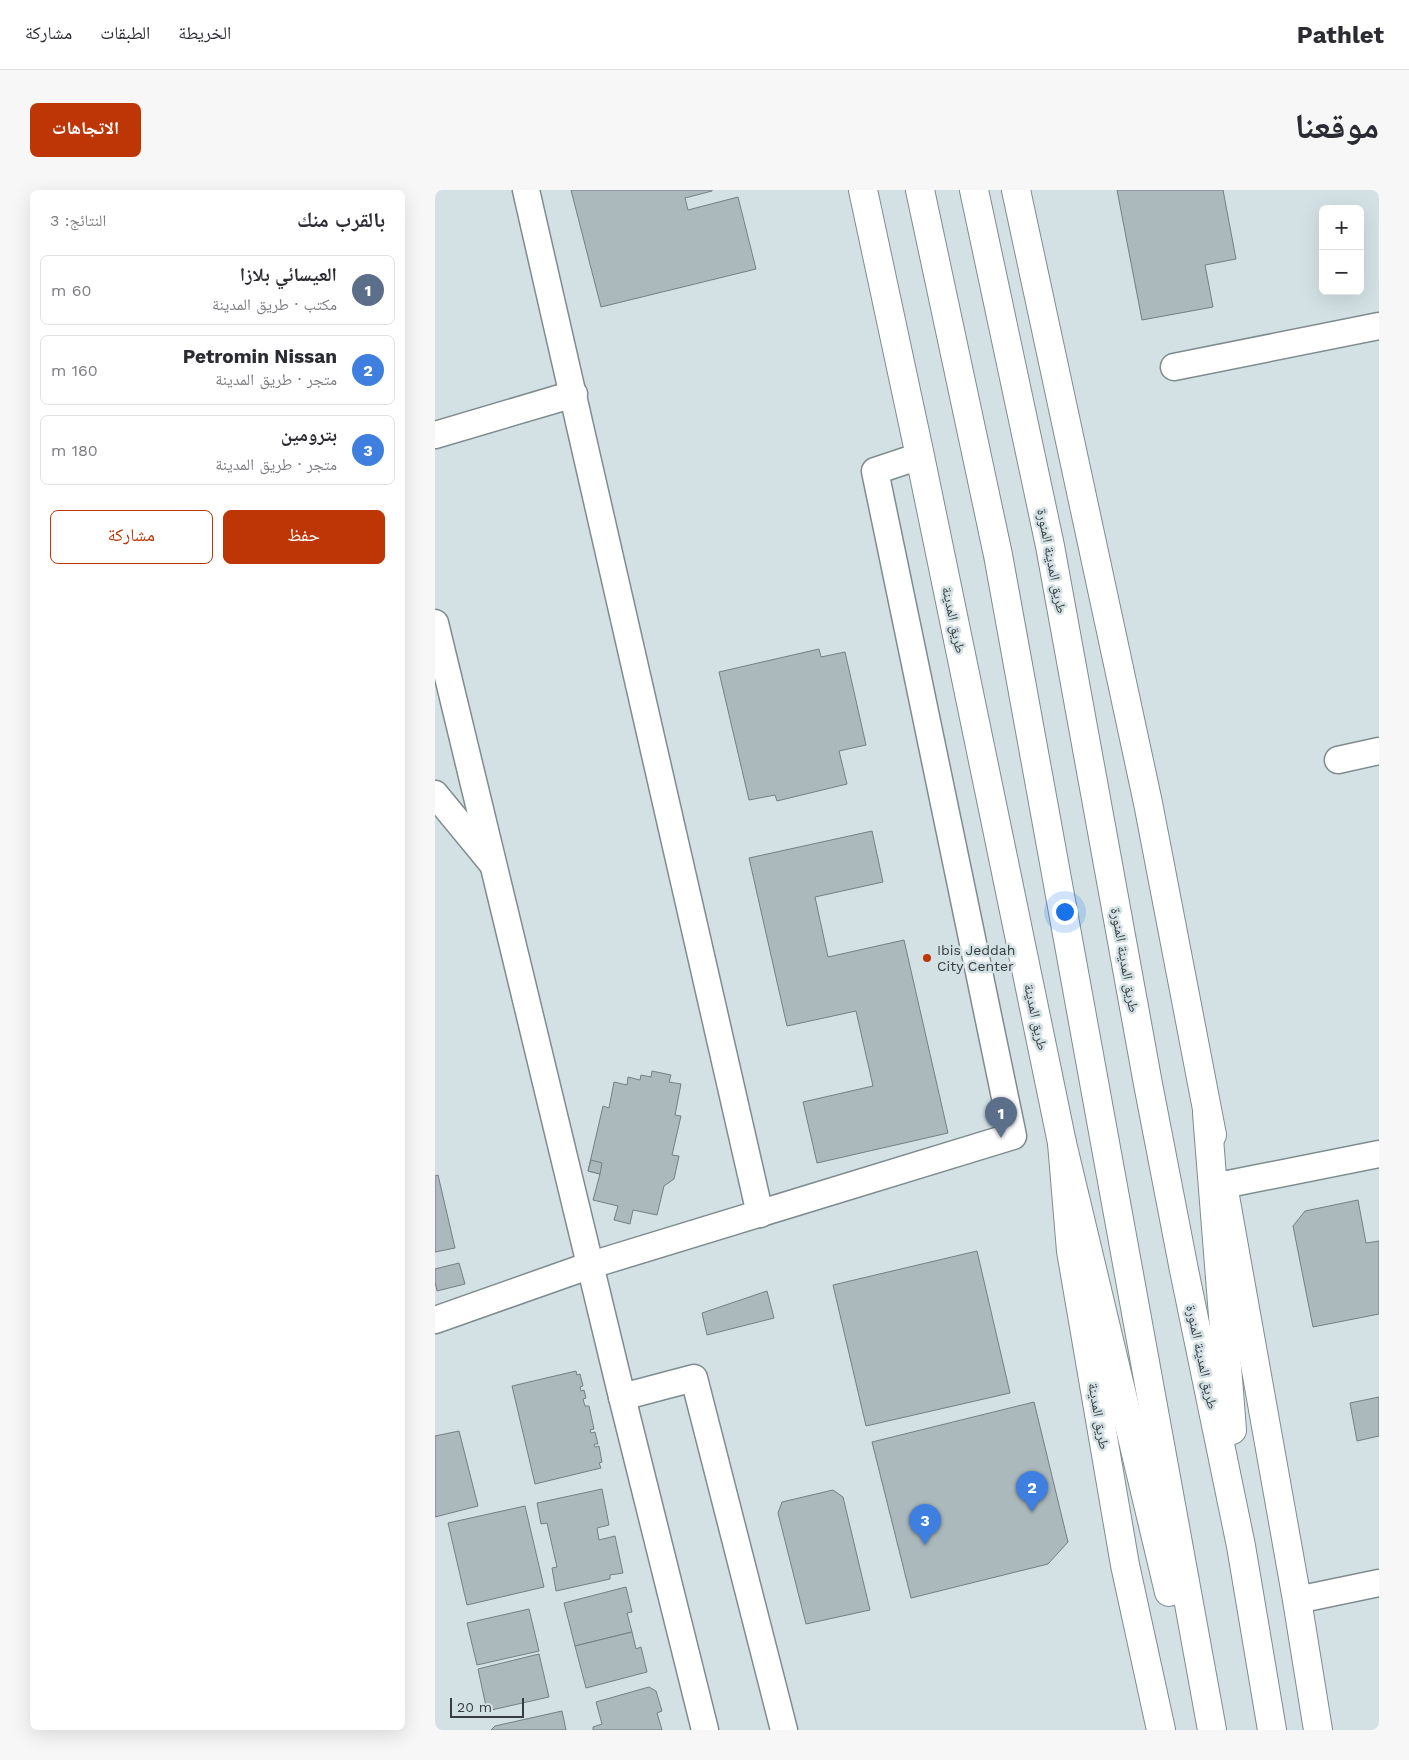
<!DOCTYPE html>
<html lang="ar">
<meta charset="utf-8">
<style>
:root{--surface:#fff;--page:#f7f7f7;--text:#2b2b33;--muted:#7c7c81;--line:#e1e1e2;--accent:#be3506}
body{margin:0;font-family:"Work Sans","Noto Naskh Arabic",sans-serif;background:var(--page);color:var(--text);direction:rtl}
.controls{position:absolute;right:15px;top:15px;display:grid;overflow:hidden;border-radius:8px;box-shadow:0 5px 20px #0002}
.controls button{width:45px;height:45px;display:grid;place-items:center;padding:0;border:0;border-bottom:1px solid var(--line);background:var(--surface);color:var(--text);font:25px sans-serif}
.scale{position:absolute;left:15px;bottom:12px;width:74px;box-sizing:border-box;padding-left:5px;border:2px solid #373d3e;border-top:0;font-size:14px;line-height:18px;white-space:nowrap;color:#373d3e;-webkit-text-stroke:4px #d3e1e5;paint-order:stroke}
.you{position:absolute;left:629px;top:721px;width:18px;height:18px;margin:-12px;border:4px solid #fff;border-radius:50%;background:#1a73e8;box-shadow:0 0 0 8px #1a73e833}
.badge{display:grid;place-items:center;width:32px;height:32px;border-radius:50%;background:var(--accent);color:#fff;font-size:16px;font-weight:700}
.pin{position:absolute;translate:-50% -41px;filter:drop-shadow(0 1px 2px #0008)}
.pin::after{content:'';position:absolute;top:26px;width:18px;height:15px;background:inherit;clip-path:polygon(0 0,100% 0,50% 100%)}
.list{margin:0;padding:0;list-style:none}
h2{display:flex;justify-content:space-between;align-items:center;height:65px;margin:0;padding:0 20px;font-size:21px}
h2 small{font-size:16px;font-weight:400;color:var(--muted)}
.list li{display:grid;grid-template-columns:32px 1fr auto;gap:15px;align-items:center;box-sizing:border-box;height:70px;margin:0 10px 10px;padding:0 10px;border:1px solid var(--line);border-radius:8px}
.list b{display:block;font-size:19px;white-space:nowrap}
.list p{margin:0;font-size:16px;white-space:nowrap;color:var(--muted)}
.list em{font-size:16px;font-style:normal;color:var(--muted)}
.actions{display:flex;gap:10px;padding:15px 20px}
.actions a{flex:1;padding:11px 0;border:1px solid var(--accent);border-radius:8px;text-align:center;font-size:18px;color:var(--accent)}
.actions .main{background:var(--accent);color:#fff}
.map{position:relative;flex:none;width:944px;height:1540px;overflow:hidden;direction:ltr;border-radius:8px}
header{display:flex;align-items:center;gap:30px;box-sizing:border-box;height:70px;padding:0 25px;background:var(--surface);border-bottom:1px solid var(--line)}
header strong{font-size:24px}
nav{display:flex;gap:28px;margin-inline-start:auto;font-size:18px}
.intro{display:flex;align-items:center;justify-content:space-between;box-sizing:border-box;height:120px;padding:0 30px}
h1{margin:0;font-size:35px}
.button{padding:12px 22px;border-radius:8px;background:var(--accent);color:#fff;font-size:18px;font-weight:700}
main{display:flex;gap:30px;padding:0 30px}
aside{flex:1;background:var(--surface);border-radius:8px;box-shadow:0 5px 20px #0002}
.map>svg:first-child{display:block}
.building{fill:#acb9bc;stroke:#737f83}
.lines{fill:none;stroke-linecap:round;stroke-linejoin:round}
.minor-casing{stroke:#7f8c8f;stroke-width:29}
.major-casing{stroke:#7f8c8f;stroke-width:30}
.highway-casing{stroke:#7f8c8f;stroke-width:30}
.minor{stroke:#fff;stroke-width:26}
.major{stroke:#fff;stroke-width:28}
.highway{stroke:#fff;stroke-width:28}
.poi-dot{fill:#be3506;stroke:#d3e1e5;stroke-width:2}
.labels{text-anchor:middle;dominant-baseline:central;stroke-width:5;stroke-linejoin:round;paint-order:stroke}
.street-label{font-size:14px;fill:#373d3e;stroke:#d3e1e5}
.poi-label{font-size:14px;fill:#373d3e;stroke:#d3e1e5;text-anchor:start}
</style>
<header>
<strong>Pathlet</strong>
<nav><a>الخريطة</a><a>الطبقات</a><a>مشاركة</a></nav>
</header>
<div class="intro"><h1>موقعنا</h1><a class="button">الاتجاهات</a></div>
<main>
<div class="map">
<svg width="944" height="1540" viewBox="0 0 944 1540">
<rect width="100%" height="100%" fill="#d3e1e5"/>
<g class="building">
<path d="M136,0h141v1l-27,7 3,12 50,-13 18,72 -155,38z"/>
<path d="M682,0h106l13,69 -31,6 8,42 -71,13z"/>
<path d="M384,459l2,8 24,-5 21,93 -27,6 8,33 -70,17 -2,-6 -26,5 -30,-128z"/>
<path d="M437,641l11,51 -68,15 13,60 76,-17 44,193 -131,30 -14,-61 70,-16 -17,-75 -69,15 -38,-168z"/>
<path d="M217,881l19,4 -2,7 12,2 -6,31 6,1 -9,39 7,1 -5,23 -10,7 -7,29 -24,-5 -3,14 -16,-4 4,-14 -25,-6 7,-26 -12,-3 15,-65 6,2 5,-26 13,3 1,-8 12,3 1,-5 10,2z"/>
<path d="M156,970l11,3 -2,11 -12,-3z"/>
<path d="M3,985l17,73 -20,4v-76z"/>
<path d="M923,1010l8,43 13,-2v73l-66,13 -20,-101 12,-15z"/>
<path d="M542,1061l33,142 -144,33 -33,-141z"/>
<path d="M24,1073l6,21 -28,7 -2,-9v-13z"/>
<path d="M332,1101l7,27 -67,17 -5,-22z"/>
<path d="M141,1181l1,4 3,-1 3,12 -3,1 1,4 3,-1 2,8 -3,1 2,7h4l5,23 -4,1 1,3 4,-1 3,12h-4l1,3 4,-1 3,16 -3,1 2,5 -66,16 -23,-98z"/>
<path d="M944,1207v39l-22,5 -7,-38z"/>
<path d="M599,1212l34,140 -20,22 -137,34 -39,-156z"/>
<path d="M24,1241l19,75 -43,11v-81z"/>
<path d="M167,1299l7,36 -12,3 2,12 16,-4 8,37 -13,2v4l-54,12 -4,-23 5,-1 -10,-44 -6,1 -4,-21z"/>
<path d="M398,1300l10,7 27,113 -64,14 -28,-111 4,-11z"/>
<path d="M90,1316l19,81 -77,18 -19,-82z"/>
<path d="M191,1397l6,25 -5,1 5,19 -57,14 -11,-43z"/>
<path d="M94,1419l10,42 -62,14 -10,-42z"/>
<path d="M197,1442l4,17 5,-2 6,25 -61,16 -11,-42z"/>
<path d="M104,1464l10,43 -62,14 -9,-42z"/>
<path d="M214,1497l7,4 6,20 -5,2 5,17h-69v-3l9,-3 -6,-22z"/>
<path d="M127,1521l4,19h-75l4,-4z"/>
</g>
<g class="lines">
<defs>
<g id="minor">
<path d="M91,0l234,1024"/>
<path d="M739,177l205,-41"/>
<path d="M0,245l139,-41"/>
<path d="M0,433l187,774 83,333"/>
<path d="M903,570l41,-9"/>
<path d="M0,604l56,68"/>
<path d="M788,995l156,-31"/>
<path d="M0,1130l156,-55 422,-129 -138,-665 45,-15"/>
<path d="M187,1207l72,-19 90,352"/>
<path d="M862,1410l82,-17"/>
</g>
<g id="major">
<path d="M428,0l57,266 142,687 9,108 54,314 36,165"/>
<path d="M581,0l132,613 64,332"/>
<path d="M788,995l74,415 21,130"/>
</g>
<g id="highway">
<path d="M485,0l78,365 214,1175"/>
<path d="M539,0l76,356 98,538 36,186 57,276 31,184"/>
<path d="M772,923l25,317"/>
<path d="M627,953l107,449"/>
</g>
</defs>
<use href="#minor" class="minor-casing"/>
<use href="#major" class="major-casing"/>
<use href="#highway" class="highway-casing"/>
<use href="#minor" class="minor"/>
<use href="#major" class="major"/>
<use href="#highway" class="highway"/>
</g>
<circle class="poi-dot" cx="492" cy="768" r="5"/>
<g class="labels">
<g class="street-label">
<text transform="translate(617 371) rotate(79)">طريق المدينة المنورة</text>
<text transform="translate(519 430) rotate(78)">طريق المدينة</text>
<text transform="translate(690 770) rotate(80)">طريق المدينة المنورة</text>
<text transform="translate(601 827) rotate(78)">طريق المدينة</text>
<text transform="translate(767 1167) rotate(78)">طريق المدينة المنورة</text>
<text transform="translate(664 1226) rotate(80)">طريق المدينة</text>
</g>
<g class="poi-label">
<text x="502" y="760">Ibis Jeddah<tspan x="502" dy="16">City Center</tspan></text>
</g>
</g>
</svg>
<div class="controls">
<button>+</button>
<button>−</button>
</div>
<div class="scale">20 m</div>
<div class="you"></div>
<div class="pin badge" style="left:566px;top:948px;background:#5c6f8a">1</div>
<div class="pin badge" style="left:597px;top:1322px;background:#3f7fe0">2</div>
<div class="pin badge" style="left:490px;top:1355px;background:#3f7fe0">3</div>
</div>
<aside>
<h2>بالقرب منك<small>النتائج: 3</small></h2>
<ul class="list">
<li><span class="badge" style="background:#5c6f8a">1</span><div><b>العيسائي بلازا</b><p>مكتب · طريق المدينة</p></div><em>60 m</em></li>
<li><span class="badge" style="background:#3f7fe0">2</span><div><b>Petromin Nissan</b><p>متجر · طريق المدينة</p></div><em>160 m</em></li>
<li><span class="badge" style="background:#3f7fe0">3</span><div><b>بترومين</b><p>متجر · طريق المدينة</p></div><em>180 m</em></li>
</ul>
<div class="actions"><a class="main">حفظ</a><a>مشاركة</a></div>
</aside>
</main>
